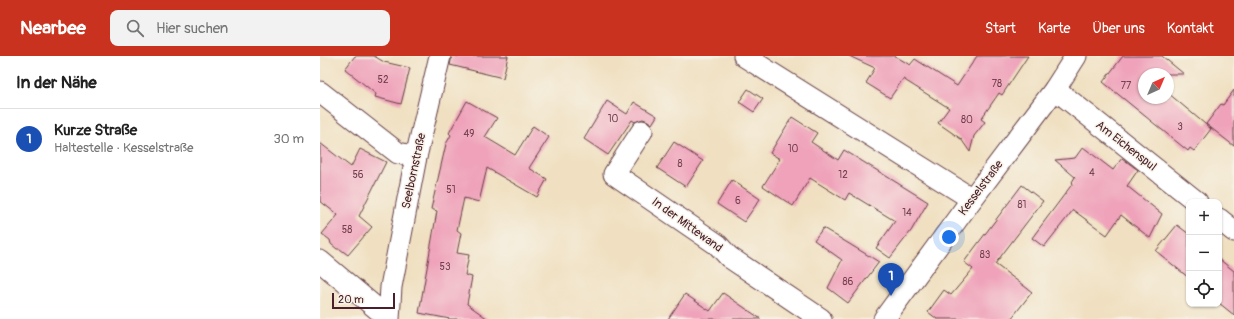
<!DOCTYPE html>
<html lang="de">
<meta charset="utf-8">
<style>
:root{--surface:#fff;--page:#f2f2f2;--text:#222;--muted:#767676;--line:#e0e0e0;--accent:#c8321e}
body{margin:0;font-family:Pangolin,sans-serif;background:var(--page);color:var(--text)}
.controls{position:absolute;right:12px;bottom:12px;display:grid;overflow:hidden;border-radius:8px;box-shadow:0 1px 3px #0004}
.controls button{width:36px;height:36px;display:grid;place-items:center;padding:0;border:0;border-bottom:1px solid var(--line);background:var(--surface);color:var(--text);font:20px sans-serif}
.compass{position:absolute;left:818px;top:12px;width:36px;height:36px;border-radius:50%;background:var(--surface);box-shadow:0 1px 3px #0004;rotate:44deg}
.scale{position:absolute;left:12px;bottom:10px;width:63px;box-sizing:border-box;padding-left:4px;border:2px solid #4a1f2b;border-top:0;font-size:11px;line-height:14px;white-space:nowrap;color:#4a1f2b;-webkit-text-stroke:3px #f7f3e8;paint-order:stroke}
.you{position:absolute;left:629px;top:181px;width:14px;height:14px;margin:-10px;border:3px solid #fff;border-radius:50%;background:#1a73e8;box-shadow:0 0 0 6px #1a73e833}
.badge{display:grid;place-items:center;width:26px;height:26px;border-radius:50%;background:var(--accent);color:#fff;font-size:13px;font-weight:700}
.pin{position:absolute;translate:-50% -33px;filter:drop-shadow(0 1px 2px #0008)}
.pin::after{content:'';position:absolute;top:21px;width:14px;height:12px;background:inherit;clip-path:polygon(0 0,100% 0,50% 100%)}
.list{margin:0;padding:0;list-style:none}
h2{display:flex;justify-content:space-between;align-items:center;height:52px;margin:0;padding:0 16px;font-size:17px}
h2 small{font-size:13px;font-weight:400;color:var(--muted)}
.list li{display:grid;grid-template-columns:26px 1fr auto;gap:12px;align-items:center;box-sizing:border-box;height:60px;padding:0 16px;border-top:1px solid var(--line)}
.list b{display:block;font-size:15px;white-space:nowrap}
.list p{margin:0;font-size:13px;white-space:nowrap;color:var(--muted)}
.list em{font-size:13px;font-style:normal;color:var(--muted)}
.icon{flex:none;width:22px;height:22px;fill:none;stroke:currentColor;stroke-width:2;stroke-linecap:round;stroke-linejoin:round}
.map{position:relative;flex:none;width:914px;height:263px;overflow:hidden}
header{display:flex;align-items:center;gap:24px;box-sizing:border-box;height:56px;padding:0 20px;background:var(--accent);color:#fff}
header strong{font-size:19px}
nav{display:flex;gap:22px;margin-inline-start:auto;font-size:14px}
.search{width:280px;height:36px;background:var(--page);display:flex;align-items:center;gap:10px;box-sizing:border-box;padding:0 14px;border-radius:8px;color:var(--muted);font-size:15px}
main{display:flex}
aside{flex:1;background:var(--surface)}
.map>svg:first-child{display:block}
.building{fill:#efa2ba}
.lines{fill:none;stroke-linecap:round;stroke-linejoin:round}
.street-casing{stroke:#633c42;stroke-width:23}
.street{stroke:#fff;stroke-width:21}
.labels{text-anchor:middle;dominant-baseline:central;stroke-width:3;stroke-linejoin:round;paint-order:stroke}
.number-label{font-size:10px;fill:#73404f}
.street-label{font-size:12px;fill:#4a1f2b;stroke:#f7f3e8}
</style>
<header>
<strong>Nearbee</strong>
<div class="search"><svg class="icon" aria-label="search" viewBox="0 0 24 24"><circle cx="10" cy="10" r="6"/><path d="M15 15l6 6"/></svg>Hier suchen</div>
<nav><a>Start</a><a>Karte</a><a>Über uns</a><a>Kontakt</a></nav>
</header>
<main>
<aside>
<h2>In der Nähe<small></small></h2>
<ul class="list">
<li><span class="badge" style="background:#1a4fb4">1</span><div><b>Kurze Straße</b><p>Haltestelle · Kesselstraße</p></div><em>30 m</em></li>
</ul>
</aside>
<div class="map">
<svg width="914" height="263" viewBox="0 0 914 263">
<rect width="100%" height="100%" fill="#f7f3e8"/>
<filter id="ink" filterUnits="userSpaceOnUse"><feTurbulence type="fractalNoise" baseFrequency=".025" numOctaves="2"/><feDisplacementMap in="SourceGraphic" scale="8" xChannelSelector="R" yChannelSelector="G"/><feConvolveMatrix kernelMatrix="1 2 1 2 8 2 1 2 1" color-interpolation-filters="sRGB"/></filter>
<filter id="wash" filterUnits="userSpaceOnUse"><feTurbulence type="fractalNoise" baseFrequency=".012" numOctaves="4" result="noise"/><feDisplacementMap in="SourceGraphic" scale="16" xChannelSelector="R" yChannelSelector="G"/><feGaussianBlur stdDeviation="0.9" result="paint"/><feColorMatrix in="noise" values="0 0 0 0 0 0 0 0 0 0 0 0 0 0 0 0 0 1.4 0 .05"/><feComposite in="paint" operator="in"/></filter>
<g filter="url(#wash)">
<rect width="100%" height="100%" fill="#f0e0c1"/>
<g id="blocks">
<g class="building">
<path d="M35,0h19l10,6 26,6 -9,36 -26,-7 1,-3 -31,-25z"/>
<path d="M132,0h56l-5,22 -53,-13z"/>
<path d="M529,0h46l15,9 5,-6 42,27 20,-30h51l-26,39 -3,-2 -18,26 4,3 -11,14 -4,16 -9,-13 -23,-16 11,-15 -46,-29 -13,19 -24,-15 9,-15z"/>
<path d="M803,0h39l22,18h-40v24h24v-5l43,36 -17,22 -4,-3 -2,3 -85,-69z"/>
<path d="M428,33l15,10 -9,13 -15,-10z"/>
<path d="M914,34v56l-28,-22 15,-20 2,1z"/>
<path d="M147,45l30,17 -12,19 30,18 18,-29 16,11 -20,31 18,11 -10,18 -50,-29 -8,34 -15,-4 -7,32 4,3 -4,20 12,2 -4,20 7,2 -5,27 21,15h-38l-31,-6 18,-102 -6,-2 15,-65 5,-9 -2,-2z"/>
<path d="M287,45l20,13 7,-12 23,14 -5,8 -4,-3 -5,-2 -8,3 -3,-2 -24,35 -24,-16z"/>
<path d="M472,61l25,16 -6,9 27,18 6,-10 84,52 -17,29 -21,27 -14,-10 19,-27 -46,-28 -4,7 -35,-22 -17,28 -30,-20 17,-27 -10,-6z"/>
<path d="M354,86l29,19 -17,26 -29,-19z"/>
<path d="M0,87l31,24 9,-18 26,13 -27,54 13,11 -24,28 -8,-6h-3l-6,-5 -1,-4 -8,-6 16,-19 -18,-14z"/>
<path d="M763,91l30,23 9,-12 16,12 -11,16 35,28 -12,24 -29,-23 -14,20 -34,-25 -29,37 -12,-9 41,-55 -1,-1 3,-5 -20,-17 20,-2z"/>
<path d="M412,124l28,19 -16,23 -27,-18z"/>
<path d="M702,129l21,16 -48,63 37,28 -21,27h-74l-9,-7 16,-22 7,5 22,-26 -9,-7z"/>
<path d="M857,169l12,9v44l-33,-27z"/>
<path d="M503,172l56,34 -31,41 -20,-15 14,-28 -28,-20z"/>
<path d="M899,203l15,12v44l-15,-12z"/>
<path d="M403,237l38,26h-93l17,-25 25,17z"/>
</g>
</g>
</g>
<g filter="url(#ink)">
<use href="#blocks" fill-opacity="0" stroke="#633c42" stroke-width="1"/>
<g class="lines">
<defs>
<g id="street">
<path d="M424,0l228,143"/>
<path d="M735,33l142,113"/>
<path d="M0,36l78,61 18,4"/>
<path d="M322,75l-28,43 104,71 11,12 92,62"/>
<path d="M899,163l15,12"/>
<path d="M0,205l68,57"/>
<path d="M69,263l2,-32 25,-130 24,-101"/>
<path d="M564,263l88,-120 83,-110 21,-33"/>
</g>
</defs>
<use href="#street" class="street-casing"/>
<use href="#street" class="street"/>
</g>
</g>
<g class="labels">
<g class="number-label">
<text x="63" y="24">52</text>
<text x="677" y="28">78</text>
<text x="806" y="30">77</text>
<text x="293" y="63">10</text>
<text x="647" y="64">80</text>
<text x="860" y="71">3</text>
<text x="149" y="78">49</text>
<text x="473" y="93">10</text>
<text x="360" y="108">8</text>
<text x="772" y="117">4</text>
<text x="38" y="119">56</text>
<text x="523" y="119">12</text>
<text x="131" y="134">51</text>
<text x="418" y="145">6</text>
<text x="702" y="149">81</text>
<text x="587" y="157">14</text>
<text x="27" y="174">58</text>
<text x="665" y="199">83</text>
<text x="125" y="211">53</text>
<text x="528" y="226">86</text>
</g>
<g class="street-label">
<text transform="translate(806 90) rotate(38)">Am Eichenspul</text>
<text transform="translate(94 115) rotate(-78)">Seelbornstraße</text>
<text transform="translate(661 132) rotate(-53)">Kesselstraße</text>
<text transform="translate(367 169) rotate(36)">In der Mittewand</text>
</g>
</g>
</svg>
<div class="controls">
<button>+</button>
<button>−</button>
<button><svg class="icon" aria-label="locate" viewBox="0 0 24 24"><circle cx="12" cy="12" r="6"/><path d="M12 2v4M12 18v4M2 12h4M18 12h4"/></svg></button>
</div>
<svg class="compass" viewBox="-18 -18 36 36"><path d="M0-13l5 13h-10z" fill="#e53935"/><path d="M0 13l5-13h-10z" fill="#767676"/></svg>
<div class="scale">20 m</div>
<div class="you"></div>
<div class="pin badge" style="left:571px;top:240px;background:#1a4fb4">1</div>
</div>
</main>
